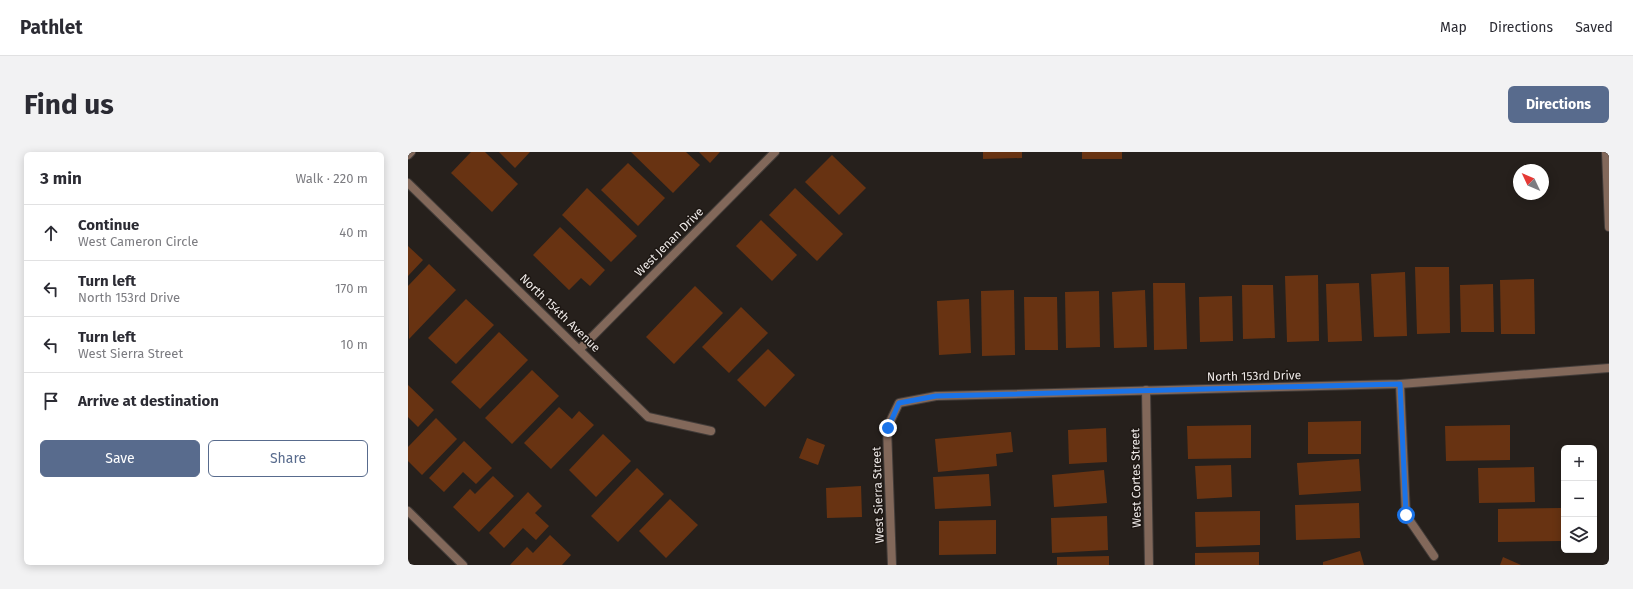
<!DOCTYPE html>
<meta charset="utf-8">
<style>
:root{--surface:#fff;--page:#f2f2f3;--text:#2b2b33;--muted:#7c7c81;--line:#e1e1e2;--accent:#586b8d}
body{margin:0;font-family:"Fira Sans",sans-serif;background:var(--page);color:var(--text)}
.controls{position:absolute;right:12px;bottom:12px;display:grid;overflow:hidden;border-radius:6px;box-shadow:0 2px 10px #0003}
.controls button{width:36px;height:36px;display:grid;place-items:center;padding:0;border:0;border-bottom:1px solid var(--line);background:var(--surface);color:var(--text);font:20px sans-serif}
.compass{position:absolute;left:1105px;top:12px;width:36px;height:36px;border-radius:50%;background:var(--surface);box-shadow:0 2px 10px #0003;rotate:314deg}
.stop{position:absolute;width:12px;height:12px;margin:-9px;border:3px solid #1a73e8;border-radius:50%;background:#fff}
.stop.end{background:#1a73e8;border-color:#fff;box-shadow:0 1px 4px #0008}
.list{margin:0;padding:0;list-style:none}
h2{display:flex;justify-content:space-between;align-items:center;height:52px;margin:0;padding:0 16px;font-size:17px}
h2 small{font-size:13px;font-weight:400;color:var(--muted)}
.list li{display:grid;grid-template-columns:26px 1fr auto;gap:12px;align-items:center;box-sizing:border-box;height:56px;padding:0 16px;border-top:1px solid var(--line)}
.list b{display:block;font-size:15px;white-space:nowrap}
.list p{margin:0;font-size:13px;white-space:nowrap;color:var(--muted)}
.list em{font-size:13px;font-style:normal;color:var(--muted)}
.actions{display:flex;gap:8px;padding:12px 16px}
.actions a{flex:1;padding:9px 0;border:1px solid var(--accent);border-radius:6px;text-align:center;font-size:14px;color:var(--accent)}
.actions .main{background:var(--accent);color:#fff}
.icon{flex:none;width:22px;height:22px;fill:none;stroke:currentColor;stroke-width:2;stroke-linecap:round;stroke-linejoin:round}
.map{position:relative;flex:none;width:1201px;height:413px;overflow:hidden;border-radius:6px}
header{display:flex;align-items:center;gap:24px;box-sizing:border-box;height:56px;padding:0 20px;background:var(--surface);border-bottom:1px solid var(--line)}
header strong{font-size:19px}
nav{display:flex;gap:22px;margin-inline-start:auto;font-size:14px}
.intro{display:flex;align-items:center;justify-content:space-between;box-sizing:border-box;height:96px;padding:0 24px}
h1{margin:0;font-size:28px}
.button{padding:10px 18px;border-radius:6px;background:var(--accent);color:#fff;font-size:14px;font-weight:700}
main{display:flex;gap:24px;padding:0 24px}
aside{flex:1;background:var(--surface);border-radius:6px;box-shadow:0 2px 10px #0003}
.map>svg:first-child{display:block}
.building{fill:#683312}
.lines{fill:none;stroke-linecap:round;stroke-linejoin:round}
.minor-casing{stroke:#423c39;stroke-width:10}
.tertiary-casing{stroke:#423c39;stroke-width:10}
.minor{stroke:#82685a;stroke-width:8}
.tertiary{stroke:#82685a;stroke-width:8}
.route{stroke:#1a73e8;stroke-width:5}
.labels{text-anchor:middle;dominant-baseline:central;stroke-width:3;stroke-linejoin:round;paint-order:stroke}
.street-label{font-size:12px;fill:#efeae8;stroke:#1d1713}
</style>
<header>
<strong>Pathlet</strong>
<nav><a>Map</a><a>Directions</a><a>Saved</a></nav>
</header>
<div class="intro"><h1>Find us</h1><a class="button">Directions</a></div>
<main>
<aside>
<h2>3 min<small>Walk · 220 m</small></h2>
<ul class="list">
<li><svg class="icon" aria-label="ahead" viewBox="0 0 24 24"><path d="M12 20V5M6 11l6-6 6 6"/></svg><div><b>Continue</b><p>West Cameron Circle</p></div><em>40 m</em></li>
<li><svg class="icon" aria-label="left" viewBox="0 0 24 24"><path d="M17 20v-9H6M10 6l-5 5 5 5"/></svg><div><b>Turn left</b><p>North 153rd Drive</p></div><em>170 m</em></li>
<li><svg class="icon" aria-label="left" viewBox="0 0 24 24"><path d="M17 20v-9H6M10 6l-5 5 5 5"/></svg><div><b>Turn left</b><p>West Sierra Street</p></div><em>10 m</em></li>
<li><svg class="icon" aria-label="arrive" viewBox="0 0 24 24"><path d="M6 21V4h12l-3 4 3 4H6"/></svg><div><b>Arrive at destination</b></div></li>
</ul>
<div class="actions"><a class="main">Save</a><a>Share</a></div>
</aside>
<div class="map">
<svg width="1201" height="413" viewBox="0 0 1201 413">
<rect width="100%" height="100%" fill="#26201c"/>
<g class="building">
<path d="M63,0h14l33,32 -26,28 -41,-39z"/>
<path d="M91,0h31l-15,16z"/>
<path d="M223,0h55l14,13 -27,28z"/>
<path d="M291,0h21l-10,11z"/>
<path d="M575,0h39v6l-39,1z"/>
<rect x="674" y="0" width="40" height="7"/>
<path d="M424,3l34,33 -27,27 -34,-33z"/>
<path d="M220,11l37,35 -27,28 -37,-36z"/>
<path d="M179,36l50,48 -26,26 -49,-47z"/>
<path d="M387,36l48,46 -26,27 -48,-46z"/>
<path d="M353,68l36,35 -25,26 -36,-35z"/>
<path d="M152,75l45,43 -15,16 -9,-8 -12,12 -36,-35z"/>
<path d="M0,94l15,14 -15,16z"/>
<path d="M21,112l27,26 -47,49 -1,-53z"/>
<path d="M1007,115h34l1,66 -33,1z"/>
<path d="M997,120l2,64 -33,1 -3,-63z"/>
<path d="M910,123l1,66 -32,1 -2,-66z"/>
<path d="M1126,127l1,55h-34l-1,-54z"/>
<path d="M745,131h32l2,66 -33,1z"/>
<path d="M951,131l3,58 -34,1 -2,-58z"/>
<path d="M1085,132l1,48h-33l-1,-47z"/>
<path d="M834,133h31l2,53 -32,1z"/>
<path d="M287,134l28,27 -49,51 -28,-27z"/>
<path d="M606,138l1,65 -33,1 -1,-65z"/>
<path d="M737,138l2,57 -33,1 -2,-56z"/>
<path d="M691,139l1,56 -34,1 -1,-56z"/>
<path d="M824,144l1,45 -33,1 -1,-45z"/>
<path d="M616,145h33l1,53h-33z"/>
<path d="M58,147l28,26 -38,39 -28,-26z"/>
<path d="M561,147l2,54 -32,2 -2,-54z"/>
<path d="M333,155l27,26 -39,40 -27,-26z"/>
<path d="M91,180l29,28 -48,49 -29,-27z"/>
<path d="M360,197l27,26 -30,32 -28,-27z"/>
<path d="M124,218l27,26 -47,48 -27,-26z"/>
<path d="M0,233l26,25 -16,17 -10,-10z"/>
<path d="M151,255l13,12 7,-8 15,14 -43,44 -27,-26z"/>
<path d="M28,266l21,21 -35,36 -14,-14v-14z"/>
<path d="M953,269v33h-53v-32z"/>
<path d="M843,273v33l-63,1 -1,-33z"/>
<path d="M1102,273v35l-64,1 -1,-35z"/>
<path d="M698,276l1,34 -38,2 -1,-34z"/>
<path d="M603,280l2,20 -17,2 1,12 -59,6 -3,-33z"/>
<path d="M195,282l28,27 -35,36 -27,-27z"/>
<path d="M399,286l18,7 -7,20 -19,-7z"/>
<path d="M56,289l28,27 -16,16 -13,-12 -19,20 -15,-14z"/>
<path d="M951,307l2,32 -62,4 -2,-32z"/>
<path d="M823,313l1,32 -35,2 -2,-33z"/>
<path d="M1126,315l1,35 -56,1 -1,-35z"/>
<path d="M229,316l27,26 -46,48 -27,-26z"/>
<path d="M696,318l3,33 -53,4 -2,-32z"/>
<path d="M581,322l2,32 -56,3 -2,-32z"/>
<path d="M85,324l21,20 -35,36 -26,-25 17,-18 5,5z"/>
<path d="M453,334l1,31 -35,1 -1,-30z"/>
<path d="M120,340l14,14 -7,7 14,13 -13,14 -13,-12 -19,20 -15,-15z"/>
<path d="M262,347l28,26 -32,33 -27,-27z"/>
<path d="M951,351l1,35 -64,2 -1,-35z"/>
<path d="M1153,356v33l-63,1v-33z"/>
<path d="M852,359v34l-64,2 -1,-35z"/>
<path d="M699,364l1,34 -56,3 -1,-35z"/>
<path d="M588,368v34l-57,1v-34z"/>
<path d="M142,383l21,20 -9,10h-52l17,-18 6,6z"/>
<path d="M952,399l4,14h-41v-3z"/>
<path d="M851,400v13h-64v-12z"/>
<path d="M701,404v9h-52v-8z"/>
<path d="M1095,405l18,8h-21z"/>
</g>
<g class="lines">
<defs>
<g id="minor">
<path d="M0,3l3,-3"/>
<path d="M0,31l240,234 63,14"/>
<path d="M172,197l195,-197"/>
<path d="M992,232l6,131 28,41"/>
<path d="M738,238l3,175"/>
<path d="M0,359l55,54"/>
<path d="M484,413l-5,-137 12,-25 37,-7 464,-12 209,-16"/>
</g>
<path id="tertiary" d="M1198,0l3,75"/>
</defs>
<use href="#minor" class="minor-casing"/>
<use href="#tertiary" class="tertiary-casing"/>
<use href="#minor" class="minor"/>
<use href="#tertiary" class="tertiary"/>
</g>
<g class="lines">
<path class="route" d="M480,276l11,-25 37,-7 464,-12 6,131"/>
</g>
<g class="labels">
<g class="street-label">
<text transform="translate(261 90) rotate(-45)">West Jenan Drive</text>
<text transform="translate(152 161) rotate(44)">North 154th Avenue</text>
<text transform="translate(846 224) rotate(-1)">North 153rd Drive</text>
<text transform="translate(728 326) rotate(-91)">West Cortes Street</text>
<text transform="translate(470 343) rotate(-92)">West Sierra Street</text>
</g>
</g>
</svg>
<div class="controls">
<button>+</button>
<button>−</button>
<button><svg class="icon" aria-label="layers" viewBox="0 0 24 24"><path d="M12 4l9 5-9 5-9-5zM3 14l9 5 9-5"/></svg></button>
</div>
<svg class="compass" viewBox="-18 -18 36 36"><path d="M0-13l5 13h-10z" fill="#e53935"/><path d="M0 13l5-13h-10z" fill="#7c7c81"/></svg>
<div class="stop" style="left:998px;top:363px"></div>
<div class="stop end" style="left:480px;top:276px"></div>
</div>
</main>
